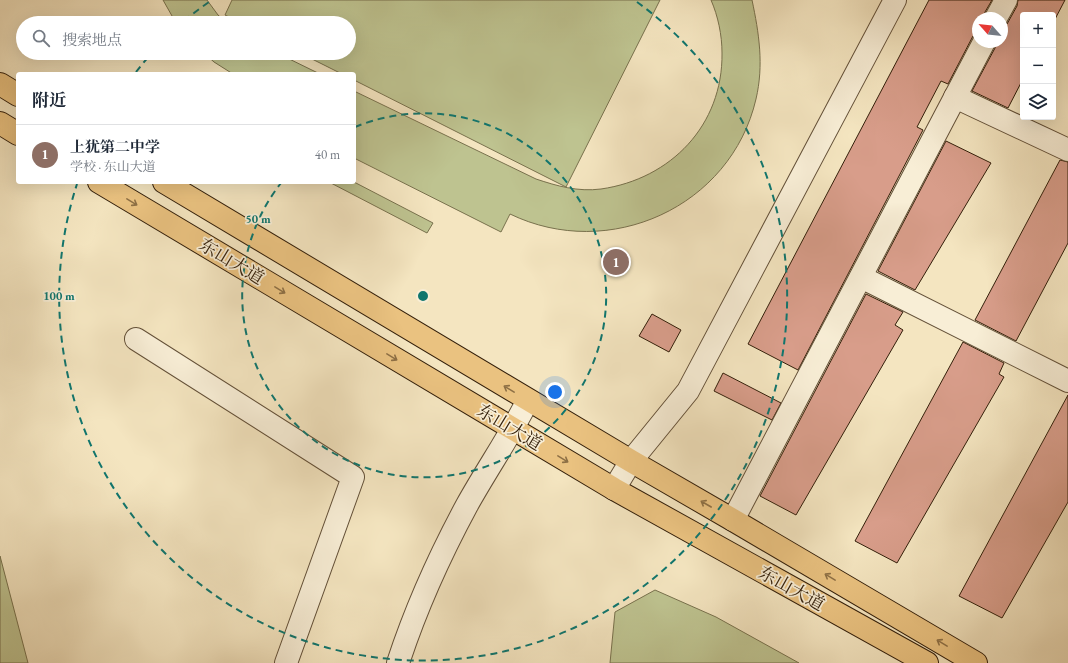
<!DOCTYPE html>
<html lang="zh">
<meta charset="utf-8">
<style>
:root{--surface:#fff;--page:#f6f6f7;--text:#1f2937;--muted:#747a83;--line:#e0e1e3;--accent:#ea580c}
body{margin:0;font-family:"EB Garamond","Noto Serif SC",serif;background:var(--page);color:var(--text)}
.controls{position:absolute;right:12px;top:12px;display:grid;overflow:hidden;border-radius:4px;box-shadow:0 4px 16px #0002}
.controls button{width:36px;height:36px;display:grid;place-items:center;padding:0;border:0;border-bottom:1px solid var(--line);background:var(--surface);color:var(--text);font:20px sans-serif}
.compass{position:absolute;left:972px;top:12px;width:36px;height:36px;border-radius:50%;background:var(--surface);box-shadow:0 4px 16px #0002;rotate:297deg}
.you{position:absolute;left:555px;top:392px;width:14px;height:14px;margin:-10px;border:3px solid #fff;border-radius:50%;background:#1a73e8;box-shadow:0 0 0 6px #1a73e833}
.badge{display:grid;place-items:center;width:26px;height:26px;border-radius:50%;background:var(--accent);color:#fff;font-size:13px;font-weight:700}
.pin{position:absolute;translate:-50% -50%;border:2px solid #fff;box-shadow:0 1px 4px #0006}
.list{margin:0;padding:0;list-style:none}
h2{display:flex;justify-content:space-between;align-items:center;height:52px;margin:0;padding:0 16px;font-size:17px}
h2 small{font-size:13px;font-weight:400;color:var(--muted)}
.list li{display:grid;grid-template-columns:26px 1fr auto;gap:12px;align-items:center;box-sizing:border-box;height:60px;padding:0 16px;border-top:1px solid var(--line)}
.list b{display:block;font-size:15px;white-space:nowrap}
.list p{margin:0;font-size:13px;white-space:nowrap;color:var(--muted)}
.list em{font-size:13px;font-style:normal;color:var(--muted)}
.icon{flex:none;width:22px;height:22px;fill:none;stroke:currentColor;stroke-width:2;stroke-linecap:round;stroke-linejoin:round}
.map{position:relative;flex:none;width:1068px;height:663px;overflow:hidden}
.search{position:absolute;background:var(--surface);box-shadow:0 4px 16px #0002;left:16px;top:16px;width:340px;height:44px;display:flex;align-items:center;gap:10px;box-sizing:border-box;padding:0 14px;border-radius:22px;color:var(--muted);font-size:15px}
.panel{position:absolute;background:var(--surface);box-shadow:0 4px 16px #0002;left:16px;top:72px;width:340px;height:112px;border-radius:4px}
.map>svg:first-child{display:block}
.green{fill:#bec390;stroke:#78714d}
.building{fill:#d89d8a;stroke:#331f0a}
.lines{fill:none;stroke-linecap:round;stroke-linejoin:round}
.minor-casing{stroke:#635038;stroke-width:24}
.major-casing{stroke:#331f0a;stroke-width:24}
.minor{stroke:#f8eed6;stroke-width:22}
.major{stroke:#eac280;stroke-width:22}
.oneway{stroke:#8e7045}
.ring{fill:none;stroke:#0f766e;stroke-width:2;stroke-dasharray:7 5}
.labels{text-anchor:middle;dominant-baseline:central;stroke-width:3.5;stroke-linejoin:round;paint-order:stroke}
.street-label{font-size:18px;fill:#331f0a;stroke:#f8eed6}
.centre{fill:#0f766e;stroke:#f8eed6;stroke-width:2}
.ring-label{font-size:12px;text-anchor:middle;font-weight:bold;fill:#0f766e;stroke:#f8eed6;stroke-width:3.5;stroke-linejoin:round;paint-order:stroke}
</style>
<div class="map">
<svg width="1068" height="663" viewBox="0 0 1068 663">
<rect width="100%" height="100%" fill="#f4e5c0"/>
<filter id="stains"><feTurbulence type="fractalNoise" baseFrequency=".005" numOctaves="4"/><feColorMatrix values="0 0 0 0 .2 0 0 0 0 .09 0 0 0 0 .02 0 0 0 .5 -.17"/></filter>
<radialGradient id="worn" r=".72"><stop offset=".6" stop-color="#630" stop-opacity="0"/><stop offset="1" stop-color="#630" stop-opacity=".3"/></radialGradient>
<g class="green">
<path d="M163,0h44l11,15 9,8h-51z"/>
<path d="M232,0h428l-94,187 -212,-107v-6h-12l-42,-21h49v-30h-108l-16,-8z"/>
<path d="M711,0h41c7,33 12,65 4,99 -25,108 -147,163 -246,115l-9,18 -147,-74v-67l182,88c21,7 42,13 65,10 70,-10 122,-64 121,-136 0,-18 -4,-37 -11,-53z"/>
<path d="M204,53h73l43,21h-87l-19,-12z"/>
<path d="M329,182h25l79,41 -6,10z"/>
<path d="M0,556l28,107h-28z"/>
<path d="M655,590l61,27 83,46h-189l5,-51z"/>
</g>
<g class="building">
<path d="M929,0h63l-7,12 -1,6h-6v13l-5,5 -25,48 -7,-3 -24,46 6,3 -125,240 -50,-26z"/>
<path d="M1018,0h47l-12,23v-8h-30v64l-15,29 -36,-17 23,-43 1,-6h6v-13l5,-5 10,-18z"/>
<path d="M946,141l45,22 -76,127 -37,-19z"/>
<path d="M1060,160l8,2v81l-52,98 -41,-21z"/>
<path d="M866,294l37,18 -8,13 8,5 -107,185 -36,-19z"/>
<path d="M652,314l29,16 -12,22 -30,-16z"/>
<path d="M963,342l41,21 -5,11 5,3 -107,186 -42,-22z"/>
<path d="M723,373l58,30 -9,17 -58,-29z"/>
<path d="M1068,395v107l-66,116 -43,-22z"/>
</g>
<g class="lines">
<defs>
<g id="minor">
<path d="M996,18l10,-18"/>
<path d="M955,97l113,53"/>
<path d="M861,277l207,104"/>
<path d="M136,339l217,138 -67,186"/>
<path d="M614,489l17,-28 57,-70 207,-391"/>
<path d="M733,520l251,-478"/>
<path d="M398,663c18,-55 42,-108 69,-158 20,-36 43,-69 61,-105"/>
</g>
<g id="major">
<path d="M0,84l18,11"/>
<path d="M0,123l18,11"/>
<path d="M99,182l515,307 313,174"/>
<path d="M164,182l467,279 102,59 243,143"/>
</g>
</defs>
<use href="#minor" class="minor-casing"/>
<use href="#major" class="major-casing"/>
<use href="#minor" class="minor"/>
<use href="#major" class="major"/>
</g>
<defs><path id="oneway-shaft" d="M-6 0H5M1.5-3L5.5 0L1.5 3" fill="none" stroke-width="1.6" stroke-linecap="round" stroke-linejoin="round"/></defs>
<g class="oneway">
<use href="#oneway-shaft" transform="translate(132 202) rotate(31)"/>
<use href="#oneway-shaft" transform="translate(280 290) rotate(31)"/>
<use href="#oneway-shaft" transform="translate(392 357) rotate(31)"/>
<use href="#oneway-shaft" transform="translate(509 389) rotate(-149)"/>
<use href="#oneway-shaft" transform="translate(563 459) rotate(31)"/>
<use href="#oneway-shaft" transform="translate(706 504) rotate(-150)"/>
<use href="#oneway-shaft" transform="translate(830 577) rotate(-149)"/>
<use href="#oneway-shaft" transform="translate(942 643) rotate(-149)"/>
</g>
<g class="ring">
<path d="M355 127A182 182 0 1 1 281 183"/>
<path d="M136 72A364 364 0 0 1 150 55M184 21A364 364 0 0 1 209 2M637 2A364 364 0 1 1 77 184"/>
</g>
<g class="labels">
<g class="street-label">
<text transform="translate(232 261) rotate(31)">东山大道</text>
<text transform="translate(510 427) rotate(31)">东山大道</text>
<text transform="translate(792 588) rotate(29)">东山大道</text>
</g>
</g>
<circle cx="423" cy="296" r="6" class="centre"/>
<g class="ring-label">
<text x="258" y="223">50 m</text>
<text x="59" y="300">100 m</text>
</g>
<rect width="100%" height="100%" filter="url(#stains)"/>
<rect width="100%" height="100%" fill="url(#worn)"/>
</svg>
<div class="controls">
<button>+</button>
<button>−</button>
<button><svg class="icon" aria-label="layers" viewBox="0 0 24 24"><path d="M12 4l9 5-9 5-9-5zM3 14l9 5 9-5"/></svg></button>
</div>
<svg class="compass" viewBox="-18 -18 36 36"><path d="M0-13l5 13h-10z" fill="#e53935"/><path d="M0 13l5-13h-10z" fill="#747a83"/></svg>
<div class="you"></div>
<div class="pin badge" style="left:616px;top:262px;background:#8d6e63">1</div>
<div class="search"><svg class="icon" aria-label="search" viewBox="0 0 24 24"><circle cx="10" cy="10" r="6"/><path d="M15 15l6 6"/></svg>搜索地点</div>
<section class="panel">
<h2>附近<small></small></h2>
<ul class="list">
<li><span class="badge" style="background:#8d6e63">1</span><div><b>上犹第二中学</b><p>学校 · 东山大道</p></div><em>40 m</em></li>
</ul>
</section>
</div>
